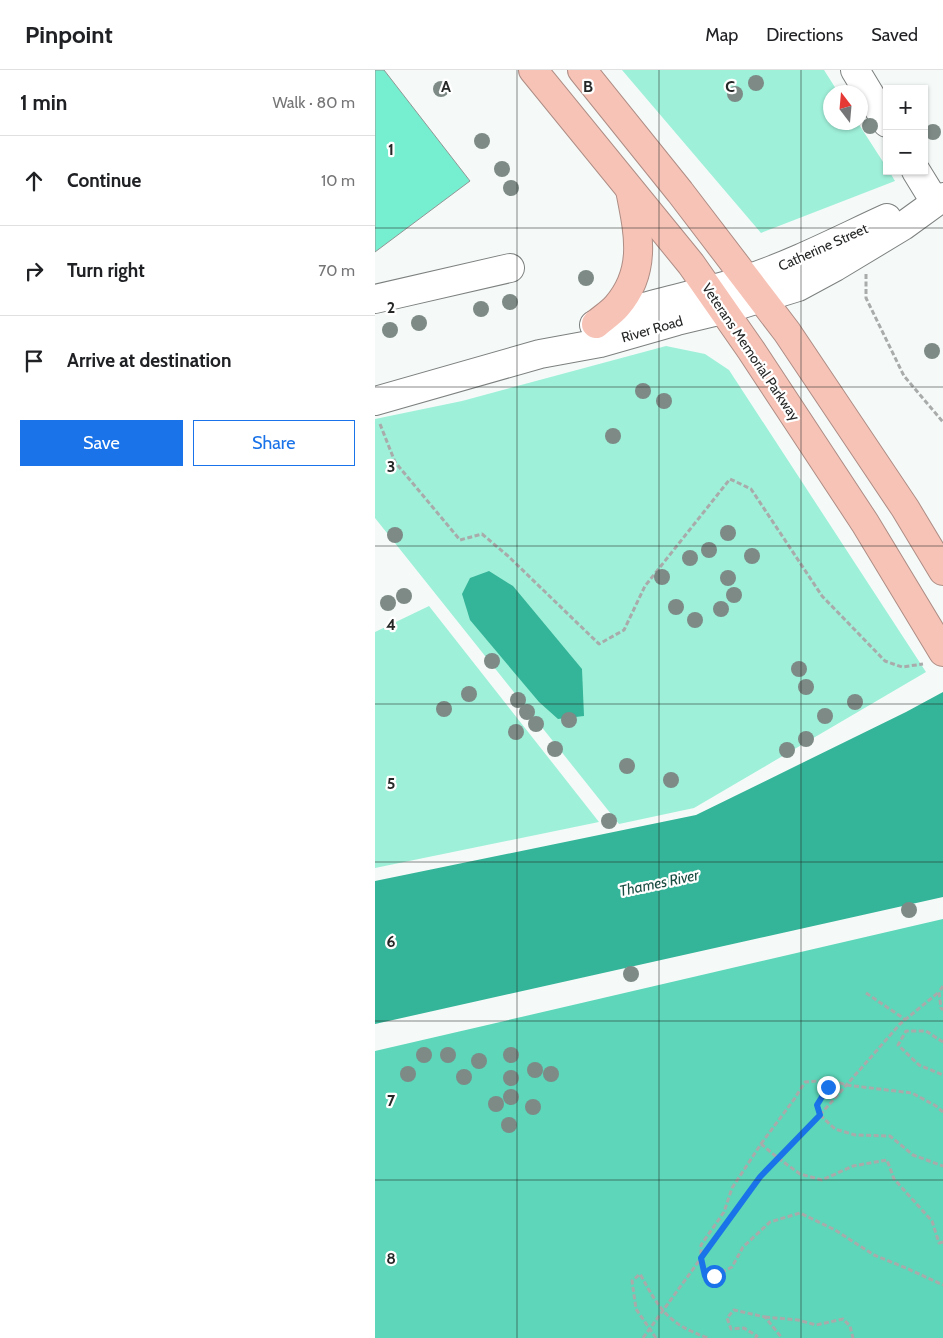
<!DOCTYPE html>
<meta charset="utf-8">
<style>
:root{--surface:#fff;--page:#f6f6f6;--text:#202124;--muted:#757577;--line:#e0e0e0;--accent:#1a73e8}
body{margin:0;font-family:Cabin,sans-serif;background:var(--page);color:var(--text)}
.controls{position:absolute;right:15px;top:15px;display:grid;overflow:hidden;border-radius:0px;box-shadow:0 1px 4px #0004}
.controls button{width:45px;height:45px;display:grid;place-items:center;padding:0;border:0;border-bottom:1px solid var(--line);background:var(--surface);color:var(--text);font:25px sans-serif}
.compass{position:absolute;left:448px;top:15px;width:45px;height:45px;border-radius:50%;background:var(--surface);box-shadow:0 1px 4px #0004;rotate:344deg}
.stop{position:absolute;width:15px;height:15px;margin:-11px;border:4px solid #1a73e8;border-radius:50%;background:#fff}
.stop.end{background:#1a73e8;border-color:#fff;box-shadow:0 1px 5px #0008}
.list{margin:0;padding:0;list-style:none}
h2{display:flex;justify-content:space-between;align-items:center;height:65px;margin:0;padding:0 20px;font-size:21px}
h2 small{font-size:16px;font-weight:400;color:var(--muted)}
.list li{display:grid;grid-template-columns:32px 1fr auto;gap:15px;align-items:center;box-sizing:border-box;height:90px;padding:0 20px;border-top:1px solid var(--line)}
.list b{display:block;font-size:19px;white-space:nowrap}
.list em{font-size:16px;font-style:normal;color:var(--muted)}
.actions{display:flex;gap:10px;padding:15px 20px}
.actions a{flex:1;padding:11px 0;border:1px solid var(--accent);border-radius:0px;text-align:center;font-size:18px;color:var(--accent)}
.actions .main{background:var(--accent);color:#fff}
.icon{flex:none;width:28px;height:28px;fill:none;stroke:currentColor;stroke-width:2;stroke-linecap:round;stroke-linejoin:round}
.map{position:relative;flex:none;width:568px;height:1268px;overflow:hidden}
header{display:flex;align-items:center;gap:30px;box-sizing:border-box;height:70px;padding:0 25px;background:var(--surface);border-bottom:1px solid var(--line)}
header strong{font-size:24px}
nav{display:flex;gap:28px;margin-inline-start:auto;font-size:18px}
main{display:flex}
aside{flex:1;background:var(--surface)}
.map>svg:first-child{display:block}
.green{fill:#9ff0d9}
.forest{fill:#5dd6b9}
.water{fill:#34b498}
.building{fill:#76eed0;stroke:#919594}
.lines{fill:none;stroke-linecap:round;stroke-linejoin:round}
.minor-casing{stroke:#7c807f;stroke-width:30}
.highway-casing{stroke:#ae8d85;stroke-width:30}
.path{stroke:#a8abaa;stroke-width:3;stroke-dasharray:5 2.5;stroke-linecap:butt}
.minor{stroke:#fff;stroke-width:28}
.highway{stroke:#f7c3b7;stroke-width:28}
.tree{fill:#7d8a86}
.route{stroke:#1a73e8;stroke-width:6}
.grid{fill:none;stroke:#262827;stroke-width:1;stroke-opacity:0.55}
.labels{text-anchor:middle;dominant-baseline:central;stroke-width:4.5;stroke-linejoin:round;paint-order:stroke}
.street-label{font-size:14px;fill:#262827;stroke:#fff}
.water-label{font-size:15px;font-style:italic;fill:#194d41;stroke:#fff}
.grid-label{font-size:16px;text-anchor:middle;font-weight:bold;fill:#262827;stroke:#fff;stroke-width:4.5;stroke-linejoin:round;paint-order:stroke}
</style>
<header>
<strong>Pinpoint</strong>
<nav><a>Map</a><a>Directions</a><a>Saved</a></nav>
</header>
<main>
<aside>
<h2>1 min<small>Walk · 80 m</small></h2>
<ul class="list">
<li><svg class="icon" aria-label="ahead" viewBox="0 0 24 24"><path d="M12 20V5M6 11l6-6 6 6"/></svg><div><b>Continue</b></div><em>10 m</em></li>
<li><svg class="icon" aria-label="right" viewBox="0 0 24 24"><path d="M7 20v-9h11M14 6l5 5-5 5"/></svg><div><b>Turn right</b></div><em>70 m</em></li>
<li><svg class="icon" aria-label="arrive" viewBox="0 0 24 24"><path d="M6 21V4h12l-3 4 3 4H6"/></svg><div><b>Arrive at destination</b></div></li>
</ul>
<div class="actions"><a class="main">Save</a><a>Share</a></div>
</aside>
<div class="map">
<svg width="568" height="1268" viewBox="0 0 568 1268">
<rect width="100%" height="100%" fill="#f5faf8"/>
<g class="green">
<path d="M247,0h202l14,22h-7v30l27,1 29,45v3h2l6,10 -134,52z"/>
<path d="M291,276l39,8 24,16 197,302 -232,136 -75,16 -244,-306v-99l87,-18z"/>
<path d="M54,536l170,216 -224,46v-236z"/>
</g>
<path class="forest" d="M568,849v419h-568v-287z"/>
<g class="water">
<path d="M114,501l24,15 69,83 2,47 -26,3 -19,-17 -69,-82 -8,-26 8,-16z"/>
<path d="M568,622v205l-568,127v-143l321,-66 210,-103z"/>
</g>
<path class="building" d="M0,0h9l86,111 -95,71z"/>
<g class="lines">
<defs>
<g id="minor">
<path d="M480,0l32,53"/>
<path d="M541,101l19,31"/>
<path d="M0,229l135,-31"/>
<path d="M219,255c48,-22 103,-29 153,-46 48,-16 94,-40 140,-61"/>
<path d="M0,331l165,-47 60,-11 77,-22 46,-11 75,-23 37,-20 68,-41 40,-29"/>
</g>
<g id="highway">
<path d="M158,0l158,194 60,86 114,173 78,129"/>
<path d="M207,0l98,122 107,140 118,176 38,63"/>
<path d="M221,254c7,-6 15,-11 21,-18 31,-36 21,-75 13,-116"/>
</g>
</defs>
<use href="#minor" class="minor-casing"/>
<use href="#highway" class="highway-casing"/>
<g class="path">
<path d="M491,204v24l38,78 39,46"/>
<path d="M5,354l15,38 65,78 22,-6 26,22 91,88 25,-14 21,-44 85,-107 21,10 71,107 63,65 17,6 21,-3"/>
<path d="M568,916l-4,6 2,16 2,2"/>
<path d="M491,923l40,27"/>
<path d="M568,972l-17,-11h-20l-8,14 21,20 24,10"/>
<path d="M568,1042l-7,-6 -24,-13 -66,-8 -14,-5 -15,25 3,10 15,14 20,6 35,1 23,19 30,11"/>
<path d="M386,1074l34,-46 10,-16 26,-2"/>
<path d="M568,1172l-4,1 -7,-22 -38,-42 -7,-19 -34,6 -31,14 -22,-6 -22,-16 -17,-14 -29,44 -8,24 -23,33v13l4,19 9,-1 18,-9 11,-20 27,-25 30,-9 35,17 39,25 32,13 37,17"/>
<path d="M390,1247l33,3 18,5 27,-6 7,7 3,12"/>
<path d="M268,1268l117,-161 60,-62 80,-91 39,-32"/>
<path d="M281,1268l-20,-29 -4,-28 8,-7c20,36 28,50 68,64"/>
<path d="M380,1268l2,-2 -13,-8 -13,1 -4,-11 7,-8 31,7 17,21"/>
</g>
<use href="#minor" class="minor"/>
<use href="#highway" class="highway"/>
</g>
<g class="tree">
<circle cx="381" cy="13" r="8"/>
<circle cx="66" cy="19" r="8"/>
<circle cx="360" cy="24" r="8"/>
<circle cx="495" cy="56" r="8"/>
<circle cx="558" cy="62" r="8"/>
<circle cx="107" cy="71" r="8"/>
<circle cx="127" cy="99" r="8"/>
<circle cx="136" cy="118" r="8"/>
<circle cx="211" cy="208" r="8"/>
<circle cx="135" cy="232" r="8"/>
<circle cx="106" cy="239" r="8"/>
<circle cx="44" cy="253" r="8"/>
<circle cx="15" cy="260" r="8"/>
<circle cx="557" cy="281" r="8"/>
<circle cx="268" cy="321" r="8"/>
<circle cx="289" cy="331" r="8"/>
<circle cx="238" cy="366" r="8"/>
<circle cx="353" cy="463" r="8"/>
<circle cx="20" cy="465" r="8"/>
<circle cx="334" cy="480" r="8"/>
<circle cx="377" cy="486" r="8"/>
<circle cx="315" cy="488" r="8"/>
<circle cx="287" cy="507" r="8"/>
<circle cx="353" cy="508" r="8"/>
<circle cx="359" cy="525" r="8"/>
<circle cx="29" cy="526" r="8"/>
<circle cx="13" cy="533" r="8"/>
<circle cx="301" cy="537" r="8"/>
<circle cx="346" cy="539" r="8"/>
<circle cx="320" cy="550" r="8"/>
<circle cx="117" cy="591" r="8"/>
<circle cx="424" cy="599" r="8"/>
<circle cx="431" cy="617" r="8"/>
<circle cx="94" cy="624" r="8"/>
<circle cx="143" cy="630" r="8"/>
<circle cx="480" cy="632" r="8"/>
<circle cx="69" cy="639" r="8"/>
<circle cx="152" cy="642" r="8"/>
<circle cx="450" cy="646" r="8"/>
<circle cx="194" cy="650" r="8"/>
<circle cx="161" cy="654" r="8"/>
<circle cx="141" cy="662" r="8"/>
<circle cx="431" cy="669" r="8"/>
<circle cx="180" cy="679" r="8"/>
<circle cx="412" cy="680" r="8"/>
<circle cx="252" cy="696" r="8"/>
<circle cx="296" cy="710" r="8"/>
<circle cx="234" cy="751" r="8"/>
<circle cx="534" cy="840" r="8"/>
<circle cx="256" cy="904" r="8"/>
<circle cx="49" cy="985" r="8"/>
<circle cx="73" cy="985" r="8"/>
<circle cx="136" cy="985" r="8"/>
<circle cx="104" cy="991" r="8"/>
<circle cx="160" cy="1000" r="8"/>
<circle cx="33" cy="1004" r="8"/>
<circle cx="176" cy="1004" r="8"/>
<circle cx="89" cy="1007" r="8"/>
<circle cx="136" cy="1008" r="8"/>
<circle cx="136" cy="1027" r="8"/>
<circle cx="121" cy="1034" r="8"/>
<circle cx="158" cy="1037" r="8"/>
<circle cx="134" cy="1055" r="8"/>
</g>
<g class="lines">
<path class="route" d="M339,1206h-9l-4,-18 59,-81 60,-62 -3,-10 11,-18"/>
</g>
<path class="grid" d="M142,0v1268M284,0v1268M426,0v1268M0,158h568M0,317h568M0,476h568M0,634h568M0,792h568M0,951h568M0,1110h568"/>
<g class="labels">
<g class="street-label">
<text transform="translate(448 177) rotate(-24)">Catherine Street</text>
<text transform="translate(277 259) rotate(-16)">River Road</text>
<text transform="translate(376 282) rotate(56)">Veterans Memorial Parkway</text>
</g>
<g class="water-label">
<text transform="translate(284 813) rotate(-12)">Thames River</text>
</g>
</g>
<g class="grid-label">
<text x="71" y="22">A</text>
<text x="213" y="22">B</text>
<text x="355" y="22">C</text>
<text x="16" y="85">1</text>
<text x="16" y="243">2</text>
<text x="16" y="402">3</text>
<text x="16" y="560">4</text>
<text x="16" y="719">5</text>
<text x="16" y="877">6</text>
<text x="16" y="1036">7</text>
<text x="16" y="1194">8</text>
</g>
</svg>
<div class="controls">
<button>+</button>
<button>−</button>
</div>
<svg class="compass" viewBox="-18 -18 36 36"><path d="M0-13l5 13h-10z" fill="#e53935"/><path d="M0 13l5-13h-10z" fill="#757577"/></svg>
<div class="stop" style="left:339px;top:1206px"></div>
<div class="stop end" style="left:453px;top:1017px"></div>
</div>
</main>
